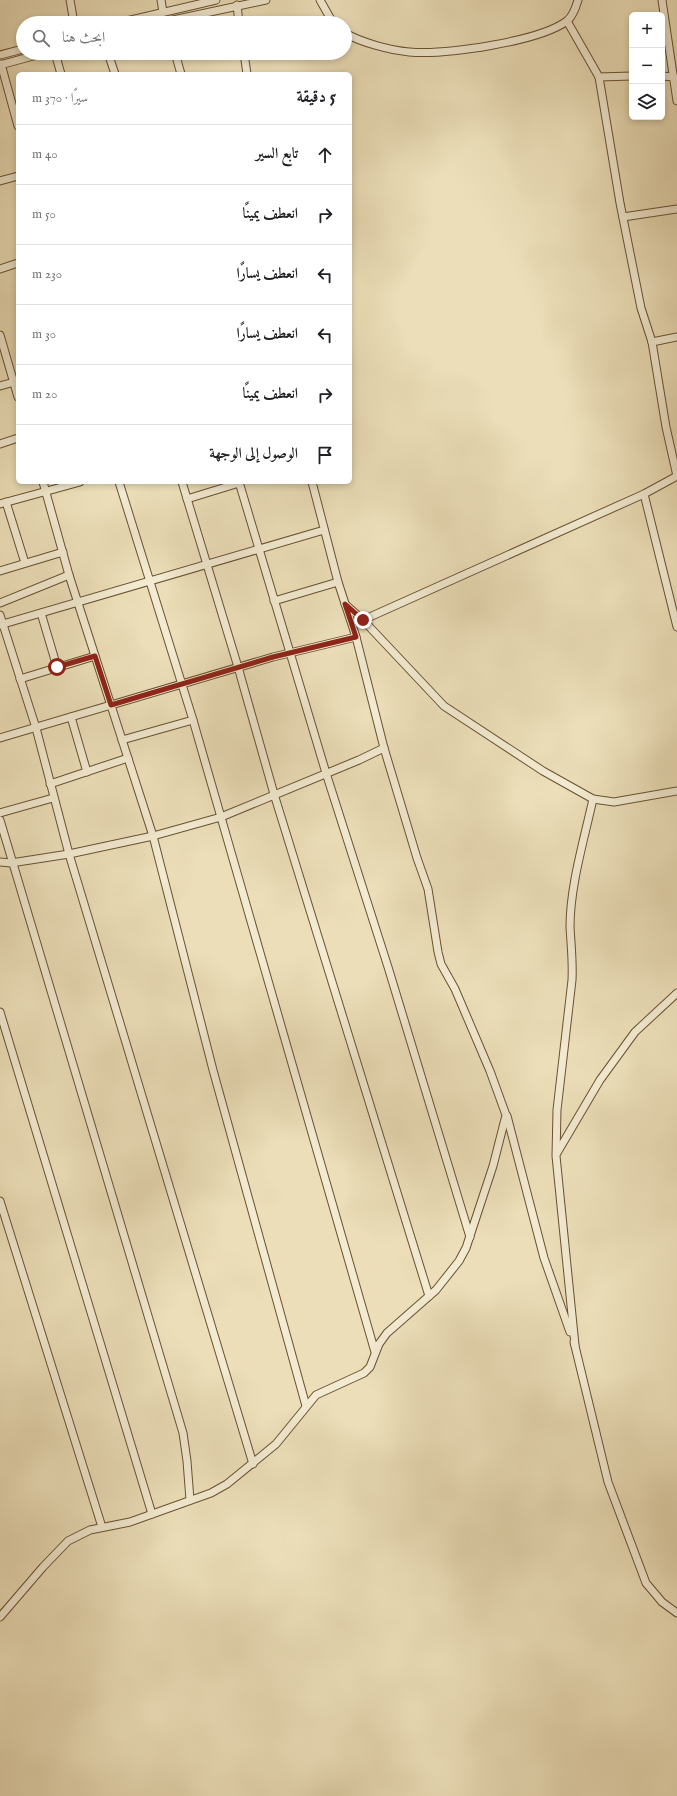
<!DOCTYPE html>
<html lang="ar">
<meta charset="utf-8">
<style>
:root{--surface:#fff;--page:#f2f2f2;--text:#202124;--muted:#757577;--line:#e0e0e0}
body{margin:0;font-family:"IM FELL English",Amiri,serif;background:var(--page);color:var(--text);direction:rtl}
.controls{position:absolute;right:12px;top:12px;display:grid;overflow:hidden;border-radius:6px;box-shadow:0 2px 6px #0003}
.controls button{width:36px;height:36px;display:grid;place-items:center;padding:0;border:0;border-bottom:1px solid var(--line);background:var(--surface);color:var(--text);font:20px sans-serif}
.stop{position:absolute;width:12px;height:12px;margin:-9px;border:3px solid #8f2418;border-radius:50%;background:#fff}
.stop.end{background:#8f2418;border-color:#fff;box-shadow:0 1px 4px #0008}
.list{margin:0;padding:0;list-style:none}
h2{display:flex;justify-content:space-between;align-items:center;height:52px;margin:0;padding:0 16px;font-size:17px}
h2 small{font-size:13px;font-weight:400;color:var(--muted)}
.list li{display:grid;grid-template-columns:26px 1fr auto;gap:12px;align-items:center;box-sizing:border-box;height:60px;padding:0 16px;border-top:1px solid var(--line)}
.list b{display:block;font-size:15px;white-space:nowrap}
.list em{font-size:13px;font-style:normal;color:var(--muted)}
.icon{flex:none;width:22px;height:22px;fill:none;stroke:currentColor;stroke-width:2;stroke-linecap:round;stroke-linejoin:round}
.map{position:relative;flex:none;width:677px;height:1796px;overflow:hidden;direction:ltr}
.search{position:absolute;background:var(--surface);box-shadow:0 2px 6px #0003;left:16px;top:16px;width:336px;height:44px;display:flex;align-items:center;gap:10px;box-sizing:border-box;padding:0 14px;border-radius:22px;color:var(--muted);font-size:15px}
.panel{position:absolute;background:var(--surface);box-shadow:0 2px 6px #0003;left:16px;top:72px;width:336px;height:412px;border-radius:6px;direction:rtl}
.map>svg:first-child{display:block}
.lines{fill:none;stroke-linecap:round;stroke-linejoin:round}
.street-casing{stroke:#695131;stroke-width:9}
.street{stroke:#f2ead1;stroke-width:7}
.route{stroke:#8f2418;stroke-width:5}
</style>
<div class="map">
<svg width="677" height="1796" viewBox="0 0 677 1796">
<rect width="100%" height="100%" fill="#ebdeb8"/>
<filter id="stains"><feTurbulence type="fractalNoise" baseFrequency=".005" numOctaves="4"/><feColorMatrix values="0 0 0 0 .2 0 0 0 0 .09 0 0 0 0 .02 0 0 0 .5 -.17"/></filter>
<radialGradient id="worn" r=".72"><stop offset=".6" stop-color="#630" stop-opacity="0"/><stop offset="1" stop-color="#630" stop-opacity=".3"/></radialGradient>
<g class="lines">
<defs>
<g id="street">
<path d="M70,0l4,23"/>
<path d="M161,0l2,12"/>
<path d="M320,0l13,23"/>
<path d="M662,0l15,101"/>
<path d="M237,5l2,18"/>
<path d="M567,21l32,56 21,126 21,105 11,34 14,85 11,49"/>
<path d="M118,23l98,-23"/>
<path d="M159,23l107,-23"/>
<path d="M345,33c17,10 45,17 64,19 36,3 129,-10 158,-31 6,-5 9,-14 11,-21"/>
<path d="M55,53l6,21"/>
<path d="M108,53l7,21"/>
<path d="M175,53l6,21"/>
<path d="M244,53l3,21"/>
<path d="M0,55l23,-6"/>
<path d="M1,64l17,62"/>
<path d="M0,65l44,-12"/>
<path d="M662,76l12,1 3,2"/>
<path d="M599,77l33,-1"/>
<path d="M0,181l18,-5"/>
<path d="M623,217l54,-8"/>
<path d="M0,269l18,-6"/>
<path d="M0,335l18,62"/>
<path d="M652,342l25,-5"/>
<path d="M0,386l18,-5"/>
<path d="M0,444l18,-6"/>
<path d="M43,482l26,93 84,261 60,234 93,336"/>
<path d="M119,482l74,238 182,632"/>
<path d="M182,482l56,185 36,127 155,502"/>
<path d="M239,482l87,291 62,194 82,270"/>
<path d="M644,494l33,133"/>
<path d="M187,499l52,-16"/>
<path d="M6,502l19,61"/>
<path d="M0,504l80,-22"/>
<path d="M0,571l63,-19"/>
<path d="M274,601l64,-19"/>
<path d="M0,603l69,-28"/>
<path d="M345,604l18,16 81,86 99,65 50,28 21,3 63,-11"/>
<path d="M41,613l16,54"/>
<path d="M0,615l36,113 33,126 184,610"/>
<path d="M363,620l281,-126 33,-18"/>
<path d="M0,625l324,-95"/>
<path d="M20,679l75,-23"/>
<path d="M71,717l16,55"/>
<path d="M0,738l273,-81 83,-20"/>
<path d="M122,740l71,-20"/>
<path d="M50,784l78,-26"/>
<path d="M0,813l53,-15"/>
<path d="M0,820l183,613 4,28 3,39"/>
<path d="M0,862l11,1 58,-9 84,-18 68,-19 138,-57 25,-12"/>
<path d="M0,1012l152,502"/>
<path d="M507,1116l37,142 26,74"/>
<path d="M557,1153l43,-73 35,-48 42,-39"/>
<path d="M0,1201l102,326"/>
<path d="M574,1342l34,140 38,101 16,19 15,11"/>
<path d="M575,1345l-19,-189 1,-46 15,-130c1,-18 -1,-35 -2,-53 0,-41 14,-87 23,-128"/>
<path d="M0,1617l43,-50 25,-26 22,-11 40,-8 81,-29 16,-9 49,-40 40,-49 48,-22 6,-6 9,-23 8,-11 49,-43 23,-29 7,-13 27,-82 13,-51 -16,-44 -35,-82 -14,-25 -3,-12 -10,-63 -11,-31 -33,-110 -28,-111 -18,-55 -26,-100"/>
</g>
</defs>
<use href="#street" class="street-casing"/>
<use href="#street" class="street"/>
</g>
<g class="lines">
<path class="route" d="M57,667l38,-11 16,49 162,-48 83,-20 -11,-33 18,16"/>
</g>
<rect width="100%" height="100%" filter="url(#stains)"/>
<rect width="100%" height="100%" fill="url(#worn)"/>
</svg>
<div class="controls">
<button>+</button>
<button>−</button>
<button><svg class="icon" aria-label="layers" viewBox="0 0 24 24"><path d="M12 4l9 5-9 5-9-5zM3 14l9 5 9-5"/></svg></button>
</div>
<div class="stop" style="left:57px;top:667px"></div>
<div class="stop end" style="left:363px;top:620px"></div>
<div class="search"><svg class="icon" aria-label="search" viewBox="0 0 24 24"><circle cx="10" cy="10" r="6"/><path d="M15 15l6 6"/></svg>ابحث هنا</div>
<section class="panel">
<h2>5 دقيقة<small>سيرًا · 370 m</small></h2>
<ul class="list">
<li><svg class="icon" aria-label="ahead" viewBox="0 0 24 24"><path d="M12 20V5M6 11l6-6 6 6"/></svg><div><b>تابع السير</b></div><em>40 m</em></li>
<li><svg class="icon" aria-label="right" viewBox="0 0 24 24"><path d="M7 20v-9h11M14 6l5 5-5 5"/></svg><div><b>انعطف يمينًا</b></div><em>50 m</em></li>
<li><svg class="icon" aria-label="left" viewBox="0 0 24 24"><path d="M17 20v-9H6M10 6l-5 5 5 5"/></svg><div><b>انعطف يسارًا</b></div><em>230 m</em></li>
<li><svg class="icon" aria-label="left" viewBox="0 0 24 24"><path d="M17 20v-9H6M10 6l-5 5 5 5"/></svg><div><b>انعطف يسارًا</b></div><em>30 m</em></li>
<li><svg class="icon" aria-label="right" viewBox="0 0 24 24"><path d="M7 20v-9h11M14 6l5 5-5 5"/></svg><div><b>انعطف يمينًا</b></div><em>20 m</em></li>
<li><svg class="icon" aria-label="arrive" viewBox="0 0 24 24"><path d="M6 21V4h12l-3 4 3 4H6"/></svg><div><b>الوصول إلى الوجهة</b></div></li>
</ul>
</section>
</div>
